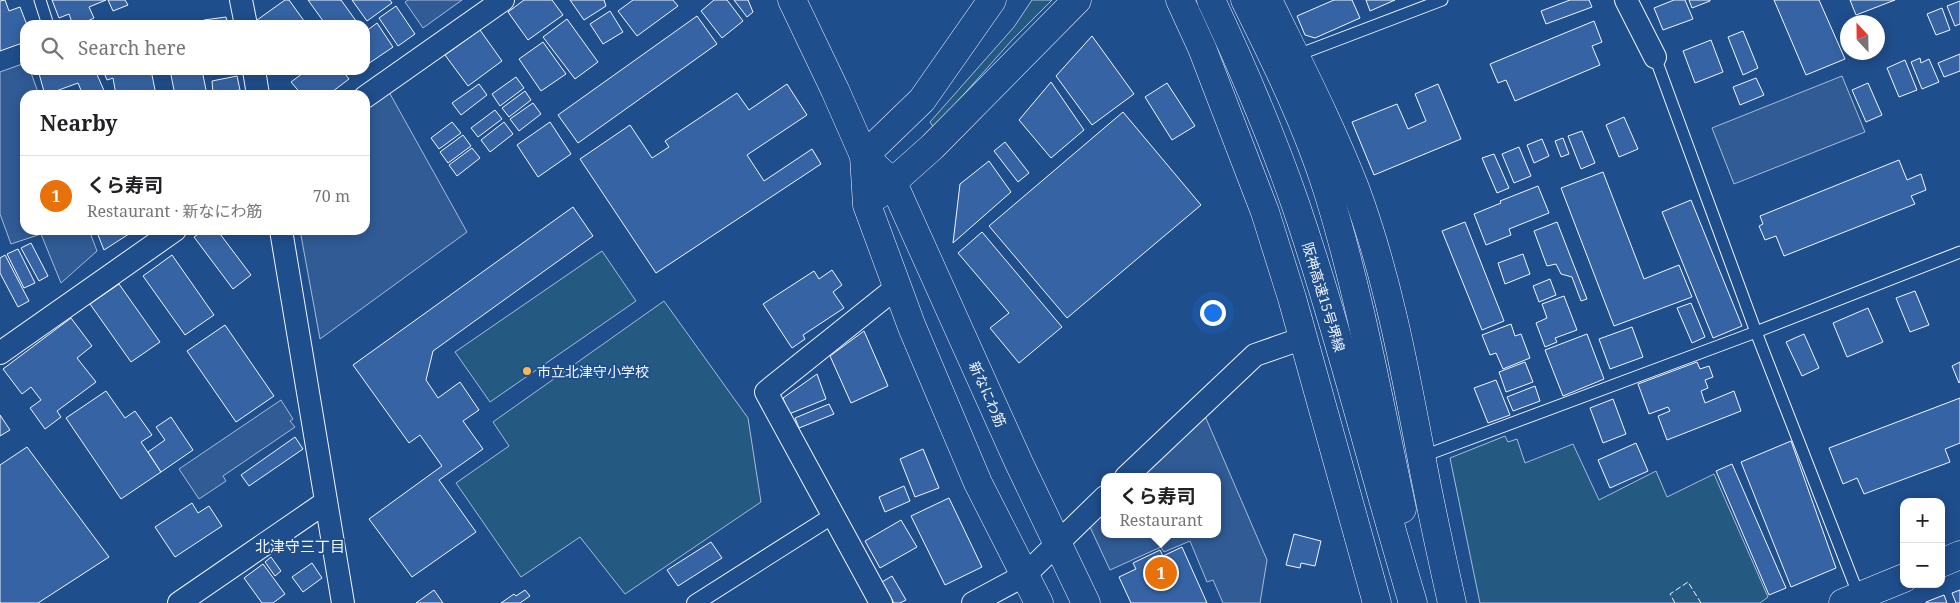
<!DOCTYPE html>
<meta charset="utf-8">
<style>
:root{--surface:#fff;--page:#f6f6f6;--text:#202124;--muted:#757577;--line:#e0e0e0;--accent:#846436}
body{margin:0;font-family:"Noto Serif","Noto Sans JP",serif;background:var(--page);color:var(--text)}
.controls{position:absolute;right:15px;bottom:15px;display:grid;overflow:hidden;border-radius:10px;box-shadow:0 2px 12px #0003}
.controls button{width:45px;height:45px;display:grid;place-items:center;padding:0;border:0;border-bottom:1px solid var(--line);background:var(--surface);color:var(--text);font:25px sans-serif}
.compass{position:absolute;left:1840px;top:15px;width:45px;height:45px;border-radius:50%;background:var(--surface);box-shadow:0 2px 12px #0003;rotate:338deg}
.you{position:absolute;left:1212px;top:312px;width:18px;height:18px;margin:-12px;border:4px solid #fff;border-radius:50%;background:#1a73e8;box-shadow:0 0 0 8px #1a73e833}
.badge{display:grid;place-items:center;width:32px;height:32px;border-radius:50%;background:var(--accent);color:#fff;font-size:16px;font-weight:700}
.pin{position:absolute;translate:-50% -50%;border:2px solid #fff;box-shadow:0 1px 5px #0006}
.popup{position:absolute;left:1101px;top:473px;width:120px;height:65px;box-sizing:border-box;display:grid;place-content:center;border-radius:10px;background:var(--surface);filter:drop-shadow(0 1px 4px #0005);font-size:16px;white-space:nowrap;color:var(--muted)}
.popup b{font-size:19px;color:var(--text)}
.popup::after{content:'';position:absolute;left:50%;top:100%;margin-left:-10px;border:10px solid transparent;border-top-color:var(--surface)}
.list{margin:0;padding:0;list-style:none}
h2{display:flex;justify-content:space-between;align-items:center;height:65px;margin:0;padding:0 20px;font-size:21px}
h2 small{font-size:16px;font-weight:400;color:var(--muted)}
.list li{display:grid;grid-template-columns:32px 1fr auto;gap:15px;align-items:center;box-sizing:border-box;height:80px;padding:0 20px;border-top:1px solid var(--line)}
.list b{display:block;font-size:19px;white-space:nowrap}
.list p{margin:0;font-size:16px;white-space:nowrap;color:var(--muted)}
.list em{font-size:16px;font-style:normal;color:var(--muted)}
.icon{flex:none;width:28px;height:28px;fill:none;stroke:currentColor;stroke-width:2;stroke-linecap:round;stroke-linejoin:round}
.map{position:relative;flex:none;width:1960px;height:603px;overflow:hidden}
.search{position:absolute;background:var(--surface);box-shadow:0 2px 12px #0003;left:20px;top:20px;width:350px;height:55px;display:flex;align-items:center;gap:12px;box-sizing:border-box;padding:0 18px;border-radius:15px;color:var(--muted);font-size:19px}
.panel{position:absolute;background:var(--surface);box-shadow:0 2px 12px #0003;left:20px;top:90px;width:350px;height:145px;border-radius:15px}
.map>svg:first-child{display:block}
.green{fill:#245a82;stroke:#a8bbd7}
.parking{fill:#305b95;stroke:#a8bbd7}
.building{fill:#3563a3;stroke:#f2f6ff}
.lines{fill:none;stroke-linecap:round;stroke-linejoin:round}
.service-casing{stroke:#f2f6ff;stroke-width:13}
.pedestrian-casing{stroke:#f2f6ff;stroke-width:18}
.minor-casing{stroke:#f2f6ff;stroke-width:24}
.tertiary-casing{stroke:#f2f6ff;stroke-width:29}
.primary-casing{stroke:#f2f6ff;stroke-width:29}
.motorway-casing{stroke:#f2f6ff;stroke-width:29}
.service{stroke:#1f4e8c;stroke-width:11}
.pedestrian{stroke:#1f4e8c;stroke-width:16}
.minor{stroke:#1f4e8c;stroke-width:22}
.tertiary{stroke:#1f4e8c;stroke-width:28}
.primary{stroke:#1f4e8c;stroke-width:28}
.motorway{stroke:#1f4e8c;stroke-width:28}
.fence{stroke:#f2f6ff;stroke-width:1;stroke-dasharray:6 2.5;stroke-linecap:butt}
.poi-dot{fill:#ffb74d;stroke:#1f4e8c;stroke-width:2}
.labels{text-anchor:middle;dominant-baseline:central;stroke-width:4;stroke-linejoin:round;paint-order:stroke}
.street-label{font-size:14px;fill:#f2f6ff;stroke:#1f4e8c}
.poi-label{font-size:14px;fill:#f2f6ff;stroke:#1f4e8c;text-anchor:start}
.neighbourhood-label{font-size:15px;fill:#f2f6ff;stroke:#1f4e8c}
</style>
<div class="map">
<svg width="1960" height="603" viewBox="0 0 1960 603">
<rect width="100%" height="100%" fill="#1f4e8c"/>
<g class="green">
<path d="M1032,0h20l-40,40 -78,88 -4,-6 84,-95z"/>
<path d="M602,251l34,50 -146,101 -35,-50z"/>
<path d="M664,301l84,117 13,84 -136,92 -45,-57 -59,40 -65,-94 53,-37 -16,-24z"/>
<path d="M1505,436l3,6 9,-3 8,24 48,-19 26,56 57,-29 11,26 47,-23 54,123 -8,6h-280l-30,-145z"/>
</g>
<g class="parking">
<path d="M408,0h54l-39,28 -18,-26z"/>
<path d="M25,63v7h5l9,25h-14v135h64l8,21 -36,32 -20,-49 -30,10 -11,-30v-142z"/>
<path d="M1842,76l23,56 -131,52 -22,-56z"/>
<path d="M389,92l78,140 -147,107 -20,-109h65v-121z"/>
<path d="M281,400l12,19 -3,2 5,6 -72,49 3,5 -27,18 -20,-30z"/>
<path d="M1205,416l62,144 -7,43h-37l-10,-23 -6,2 -17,-41 -26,11 -3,-5 -51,23 -20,-43 15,-14v21h112v-57h-75z"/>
</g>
<g class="building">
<path d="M5,0l4,11 11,-4 7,18h-2v17l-25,9v-50z"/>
<path d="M52,0h54l-17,7 5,11 -15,7h-6l-4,-11 -10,4z"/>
<path d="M108,0h17l3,5 -15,6z"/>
<path d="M285,0h4l18,25h-46l-4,-5z"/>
<path d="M308,0h33l18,25h-33z"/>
<path d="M352,0h38l2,3 -25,18z"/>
<path d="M524,0h28l11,15 -35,25 -20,-28z"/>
<path d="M570,0h34l2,6 -22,14z"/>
<path d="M633,0h40l5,6 -41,30 -19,-25z"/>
<path d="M714,0h13l16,21 -21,17 -21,-27z"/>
<path d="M734,0h14l5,12 -6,5z"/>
<path d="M1334,0h18l8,18 -45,20 -10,-3 -8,-19z"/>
<path d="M1366,0h29l-25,11z"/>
<path d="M1570,0h19l3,7 -46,17 -5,-13z"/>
<path d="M1674,0h11l8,19 -30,11 -9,-22z"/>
<path d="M1689,0h21v1l-18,7z"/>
<path d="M1774,0h45l26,59 -39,16z"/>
<path d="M1850,0h45l-39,15z"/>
<path d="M1960,1v23l-5,2 -8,-20z"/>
<path d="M396,6l19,28 -17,12 -19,-28z"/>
<path d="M1942,8l8,22 -14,5 -9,-21z"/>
<path d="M610,11l13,21 -20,12 -13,-20z"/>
<path d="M697,16l20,28 -139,99 -20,-28z"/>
<path d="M226,17l2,8h-23l-1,-5z"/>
<path d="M567,19l31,43 -23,17 -32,-42z"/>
<path d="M1594,21l8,21 -10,4 8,19 -85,36 -9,-21 -8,3 -8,-19z"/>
<path d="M377,23l16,24 -28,19v-34z"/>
<path d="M480,30l22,31 -34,25 -23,-31z"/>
<path d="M1743,31l15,37 -15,7 -15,-38z"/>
<path d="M1092,36l42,58 -42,31 -36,-49z"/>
<path d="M1711,40l12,32 -28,11 -12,-32z"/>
<path d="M543,42l23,32 -25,17 -22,-32z"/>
<path d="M1960,54v17l-16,6 -6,-14z"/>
<path d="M1920,58l1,5 8,-4 10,23 -17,7 -11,-27z"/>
<path d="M1905,60l12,30 -18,7 -12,-29z"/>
<path d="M38,70h57l11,25h-23l-5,-12 -33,12z"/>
<path d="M103,70h48l5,25h-40l-3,-17 -6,2z"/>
<path d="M170,70h32l5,25h-32z"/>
<path d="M307,70h35l7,9 -21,16h-26l-11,-13z"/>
<path d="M237,76l3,14 -27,4 -1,-13z"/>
<path d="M516,77l8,11 -24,18 -8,-12z"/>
<path d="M1756,78l8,17 -24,10 -7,-18z"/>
<path d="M1051,82l33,48 -33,28 -32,-38z"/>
<path d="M1167,83l28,43 -23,14 -27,-43z"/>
<path d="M1868,83l14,32 -16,7 -14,-32z"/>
<path d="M479,84l8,11 -26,20 -9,-12z"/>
<path d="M787,84l20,31 -60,40 17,26 48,-32 9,15 -165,109 -76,-114 50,-34 22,33 17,-11 -4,-6 72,-48 12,17z"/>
<path d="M1438,84l23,55 -87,36 -22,-53 45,-18 11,25 18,-8 -11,-27z"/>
<path d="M525,91l6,9 -22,17 -7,-9z"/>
<path d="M533,103l8,11 -22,17 -9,-12z"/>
<path d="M495,110l7,9 -24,18 -7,-9z"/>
<path d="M1123,112l78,93 -134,113 -78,-92z"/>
<path d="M1624,117l14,32 -19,8 -13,-32z"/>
<path d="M452,122l9,11 -22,16 -8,-11z"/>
<path d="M504,122l9,12 -23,18 -9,-12z"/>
<path d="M550,122l21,32 -33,23 -21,-32z"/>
<path d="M1582,131l13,32 -14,6 -13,-33z"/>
<path d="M463,135l8,11 -23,17 -8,-11z"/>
<path d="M1563,138l6,16 -8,3 -6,-16z"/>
<path d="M1542,139l7,17 -15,7 -7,-18z"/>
<path d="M1005,142l24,31 -11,9 -24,-31z"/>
<path d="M1519,147l12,29 -17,7 -12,-29z"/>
<path d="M472,148l8,10 -23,18 -8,-11z"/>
<path d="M1494,154l15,34 -12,5 -15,-35z"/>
<path d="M1899,160l8,20 14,-6 5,16 -15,6 4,8 -131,52 -8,-20 -11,4 -6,-14 4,-2 -3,-8z"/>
<path d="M989,161l22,31 -58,51 7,-59z"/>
<path d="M1603,172l41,107 35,-14 13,32 -78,29 -53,-138z"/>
<path d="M1538,186l11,27 -40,16 2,6 -25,10 -12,-31 27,-11 -1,-2z"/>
<path d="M1691,200l51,126 -29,12 -51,-126z"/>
<path d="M573,207l20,29 -160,115 -7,29 12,18 22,-16 19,28 -16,11 20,28 -44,31 37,52 -64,45 -43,-58 73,-53 -22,-31 -11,8 -56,-78z"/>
<path d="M1465,222l39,99 -22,9 -40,-99z"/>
<path d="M1557,222l30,77 -6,2 -9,-24 -11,-3 -5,-10 -9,2 -13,-35z"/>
<path d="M96,230h39l-31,20z"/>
<path d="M204,230h13l34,45 -18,14 -39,-52z"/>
<path d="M982,232l80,95 -43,36 -29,-35 19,-15 -51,-60z"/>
<path d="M31,243l17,33 -9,5 -18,-33z"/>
<path d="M18,249l17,34 -11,5 -17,-34z"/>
<path d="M1523,254l7,20 -25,10 -7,-21z"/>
<path d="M5,255l24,46 -11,6 -18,-34v-15z"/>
<path d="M172,255l42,60 -29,20 -42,-59z"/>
<path d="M832,270l10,15 -9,7 11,16 -41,27 2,4 -13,9 -29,-44 51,-33 5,8z"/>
<path d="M1550,279l6,16 -17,7 -6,-16z"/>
<path d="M119,284l41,58 -29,20 -41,-58z"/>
<path d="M1915,291l14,34 -19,7 -14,-34z"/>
<path d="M1564,296l13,34 -22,8 2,4 -12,5 -9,-24 11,-5 -5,-14z"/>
<path d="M1691,303l14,34 -13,6 -15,-35z"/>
<path d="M1868,308l15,34 -36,15 -14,-34z"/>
<path d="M71,318l21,28 -15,12 19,24 -39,29 4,6 -16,12 -15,-21 11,-8 -10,-13 -9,7 -19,-25z"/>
<path d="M1511,324l4,12 6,-2 9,24 -27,11 -7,-16 -6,2 -8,-20z"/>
<path d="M225,325l49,71 -38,26 -49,-71z"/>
<path d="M1632,327l11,30 -33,12 -11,-30z"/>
<path d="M864,331l24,55 -37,17 -21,-47z"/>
<path d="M1587,334l17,45 -41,17 -18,-46z"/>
<path d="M1804,334l15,34 -17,8 -16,-34z"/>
<path d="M1525,362l8,20 -27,10 -7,-20z"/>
<path d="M1697,362l3,7 9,-3 4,11 -8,3 3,8 -7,3 4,12 29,-12 7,20 -74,29 -9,-24 12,-5 -2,-4 -19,7 -11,-30z"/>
<path d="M1960,362v20l-1,1 -7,-17z"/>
<path d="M817,374l9,25 -37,15 -6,-16z"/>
<path d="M1496,380l14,35 -22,8 -14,-35z"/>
<path d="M1535,386l5,15 -27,10 -6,-14z"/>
<path d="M106,391l19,27 10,-7 17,24 -11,7 20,30 -40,27 -55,-81z"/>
<path d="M1960,398v45l-15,6 5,13 -86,32 -7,-16 -14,6 -14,-36z"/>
<path d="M1613,399l13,35 -23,9 -13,-35z"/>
<path d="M829,404l5,10 -35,14 -4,-10z"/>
<path d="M0,415l10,15 -10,6z"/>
<path d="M171,417l22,33 -32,22 -13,-20 17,-12 -9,-13z"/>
<path d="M295,437l8,12 -54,37 -8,-11z"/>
<path d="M1791,441l45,127 -45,19 -50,-125z"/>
<path d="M1636,443l12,28 -38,17 -12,-28z"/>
<path d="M27,447l82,110 -71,46h-38v-138z"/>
<path d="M923,449l16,39 -24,9 -15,-38z"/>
<path d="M1732,464l54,124 -17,7 -53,-124z"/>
<path d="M904,486l6,15 -25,11 -6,-15z"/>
<path d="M949,498l33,69 -37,18 -34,-69z"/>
<path d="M192,503l6,10 11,-7 13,20 -47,31 -20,-30z"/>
<path d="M901,520l16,27 -37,21 -15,-27z"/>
<path d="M1294,534l27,7 -6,25 -14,-3 -1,5 -14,-3z"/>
<path d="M711,542l11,16 -44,28 -11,-16z"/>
<path d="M1182,547l25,56h-76l-12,-26 17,-8 -3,-6 27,-13 3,6z"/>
<path d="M271,557l10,14 -6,5 -10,-14z"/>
<path d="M312,563l10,15 -19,14 -11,-15z"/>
<path d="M263,564l22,30 -12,9h-11l-18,-25z"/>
<path d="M892,576l14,24 -6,3h-6l-12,-21z"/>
<path d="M434,590l9,13h-27z"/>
<path d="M525,590l5,6 -10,7h-19l13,-9 2,2z"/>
<path d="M1960,590v13h-4l-4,-10z"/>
<path d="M1944,595l3,8h-21v-1z"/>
</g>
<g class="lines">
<defs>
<g id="service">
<path d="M40,0l8,25"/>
<path d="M1295,56l147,-56"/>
<path d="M1655,57l101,275 103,264"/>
<path d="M1421,457l335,-125 204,-80"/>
</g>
<path id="pedestrian" d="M695,603l137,-87"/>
<g id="minor">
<path d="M241,0l5,25"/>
<path d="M1626,0l29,57"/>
<path d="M254,70l4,25"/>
<path d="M365,97l138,-97"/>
<path d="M281,230l62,373"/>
<path d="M0,353l175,-123"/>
<path d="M1126,477l129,-122 40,-14"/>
<path d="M179,603l147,-101"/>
<path d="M881,603l-115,-211 131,-105"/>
<path d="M973,603l52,-28 80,-78"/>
</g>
<g id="tertiary">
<path d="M1268,0c30,62 62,124 87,188 32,86 49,177 66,267 9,50 20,99 31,148"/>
<path d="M1941,563l19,-8"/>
<path d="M1843,603l61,-25"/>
</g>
<g id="primary">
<path d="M792,0l43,90 29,66 3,49 45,122 66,156 61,120"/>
<path d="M864,156l29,27 126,280 67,140"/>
<path d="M864,156l58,-56 70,-100"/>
<path d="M878,195l54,-48 145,-147"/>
</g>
<g id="motorway">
<path d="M1180,0l22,48 63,164 27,86 85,305"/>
<path d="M1211,0c31,66 60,134 84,203 45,132 78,267 118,400"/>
<path d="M1245,0c31,62 62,125 83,192 32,103 51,211 74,317"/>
</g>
</defs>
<use href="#service" class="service-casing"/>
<use href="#pedestrian" class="pedestrian-casing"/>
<use href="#minor" class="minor-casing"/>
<use href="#tertiary" class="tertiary-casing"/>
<use href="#primary" class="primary-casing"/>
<use href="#motorway" class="motorway-casing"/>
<use href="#service" class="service"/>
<use href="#pedestrian" class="pedestrian"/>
<use href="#minor" class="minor"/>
<use href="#tertiary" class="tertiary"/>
<use href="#primary" class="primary"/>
<use href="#motorway" class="motorway"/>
<path class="fence" d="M1675,603l-5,-9 18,-12 13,21"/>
</g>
<circle class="poi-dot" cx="527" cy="371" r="5"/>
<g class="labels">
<g class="street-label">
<text transform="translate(1324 297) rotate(73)">阪神高速15号堺線</text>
<text transform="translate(988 394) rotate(66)">新なにわ筋</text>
</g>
<g class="poi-label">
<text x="537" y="371">市立北津守小学校</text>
</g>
<g class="neighbourhood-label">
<text x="300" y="546">北津守三丁目</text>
</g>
</g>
</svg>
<div class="controls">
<button>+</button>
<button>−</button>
</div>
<svg class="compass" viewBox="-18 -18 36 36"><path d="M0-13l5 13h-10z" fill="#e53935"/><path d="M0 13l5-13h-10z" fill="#757577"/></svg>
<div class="you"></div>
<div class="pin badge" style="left:1161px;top:573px;background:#e8710a">1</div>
<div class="popup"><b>くら寿司</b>Restaurant</div>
<div class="search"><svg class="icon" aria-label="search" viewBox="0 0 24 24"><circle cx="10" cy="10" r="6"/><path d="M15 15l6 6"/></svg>Search here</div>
<section class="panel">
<h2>Nearby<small></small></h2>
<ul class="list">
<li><span class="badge" style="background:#e8710a">1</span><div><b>くら寿司</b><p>Restaurant · 新なにわ筋</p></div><em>70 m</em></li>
</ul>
</section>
</div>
